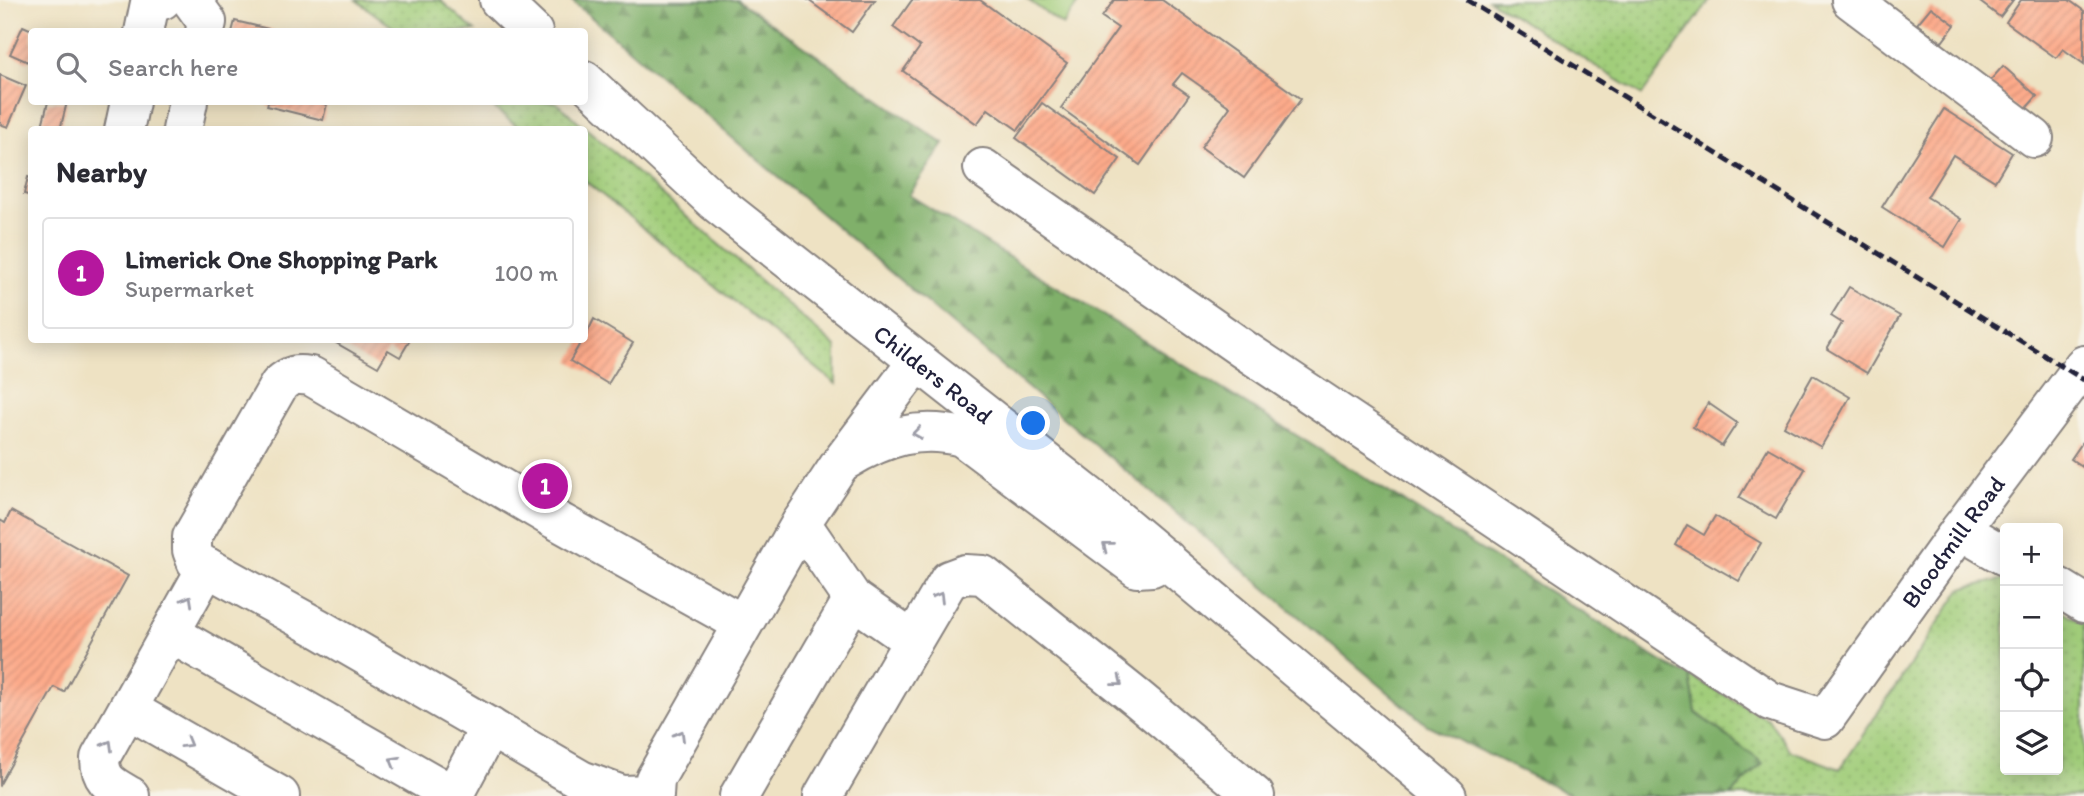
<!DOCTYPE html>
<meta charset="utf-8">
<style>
:root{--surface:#fff;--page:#f7f7f7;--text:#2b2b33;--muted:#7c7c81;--line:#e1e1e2;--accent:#b5179e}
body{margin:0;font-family:Itim,sans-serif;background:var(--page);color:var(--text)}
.controls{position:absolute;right:21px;bottom:21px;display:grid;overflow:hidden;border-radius:7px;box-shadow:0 4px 18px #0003}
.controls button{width:63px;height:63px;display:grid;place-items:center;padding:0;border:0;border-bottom:2px solid var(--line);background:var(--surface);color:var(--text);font:35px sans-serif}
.you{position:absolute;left:1034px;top:424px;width:24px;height:24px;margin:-18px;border:5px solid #fff;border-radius:50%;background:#1a73e8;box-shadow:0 0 0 10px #1a73e833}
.badge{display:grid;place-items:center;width:46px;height:46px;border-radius:50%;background:var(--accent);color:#fff;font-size:23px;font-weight:700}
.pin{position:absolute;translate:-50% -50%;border:4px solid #fff;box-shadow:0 2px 7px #0006}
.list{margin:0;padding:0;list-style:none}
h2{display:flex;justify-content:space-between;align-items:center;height:91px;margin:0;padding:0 28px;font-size:30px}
h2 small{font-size:23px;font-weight:400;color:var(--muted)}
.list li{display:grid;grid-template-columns:46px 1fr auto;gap:21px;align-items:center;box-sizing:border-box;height:112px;margin:0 14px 14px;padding:0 14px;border:2px solid var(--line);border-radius:7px}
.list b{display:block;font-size:26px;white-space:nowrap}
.list p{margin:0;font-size:23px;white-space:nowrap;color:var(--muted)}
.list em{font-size:23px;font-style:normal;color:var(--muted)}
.icon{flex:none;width:38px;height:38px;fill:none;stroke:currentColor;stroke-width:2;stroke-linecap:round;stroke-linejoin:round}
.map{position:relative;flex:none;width:2084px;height:796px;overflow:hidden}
.search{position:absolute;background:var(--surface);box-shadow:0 4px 18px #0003;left:28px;top:28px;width:560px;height:77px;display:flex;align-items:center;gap:18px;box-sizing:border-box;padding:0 24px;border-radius:7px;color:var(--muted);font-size:26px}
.panel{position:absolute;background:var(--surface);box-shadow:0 4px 18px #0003;left:28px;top:126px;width:560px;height:217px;border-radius:7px}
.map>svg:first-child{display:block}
.grass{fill:url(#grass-dots);stroke:#62785a;stroke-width:2}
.forest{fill:url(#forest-firs);stroke:#516952;stroke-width:2}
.park{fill:#a1cd7a;stroke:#62785a;stroke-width:2}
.building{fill:url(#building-hatch)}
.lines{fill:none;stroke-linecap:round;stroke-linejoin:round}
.minor-casing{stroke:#88827f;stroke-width:42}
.major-casing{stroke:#88827f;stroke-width:42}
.minor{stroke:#fff;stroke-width:38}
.major{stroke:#fff;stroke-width:38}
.rail{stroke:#22223b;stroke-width:5;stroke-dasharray:10 5;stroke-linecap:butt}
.oneway{stroke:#9c9ca7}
.labels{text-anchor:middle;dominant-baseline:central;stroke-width:7;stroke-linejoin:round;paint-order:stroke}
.street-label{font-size:24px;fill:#22223b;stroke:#f7f3e8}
</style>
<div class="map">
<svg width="2084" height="796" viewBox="0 0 2084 796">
<defs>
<pattern id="grass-dots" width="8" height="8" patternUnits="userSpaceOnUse" patternTransform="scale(1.75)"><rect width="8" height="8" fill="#a1cd7a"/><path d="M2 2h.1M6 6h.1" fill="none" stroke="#8ab06a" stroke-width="1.8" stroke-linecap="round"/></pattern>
<pattern id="forest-firs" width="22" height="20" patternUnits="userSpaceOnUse" patternTransform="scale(1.75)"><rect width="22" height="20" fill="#80b06a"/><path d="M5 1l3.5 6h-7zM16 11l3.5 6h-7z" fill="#688f58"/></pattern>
<pattern id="building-hatch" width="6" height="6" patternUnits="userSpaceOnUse" patternTransform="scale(1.75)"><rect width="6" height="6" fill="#fdaa8a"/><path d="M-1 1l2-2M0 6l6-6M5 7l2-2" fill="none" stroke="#d99278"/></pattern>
</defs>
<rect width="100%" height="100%" fill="#f7f3e8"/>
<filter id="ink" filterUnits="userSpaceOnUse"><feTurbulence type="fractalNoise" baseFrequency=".0143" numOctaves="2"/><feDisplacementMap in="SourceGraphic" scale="14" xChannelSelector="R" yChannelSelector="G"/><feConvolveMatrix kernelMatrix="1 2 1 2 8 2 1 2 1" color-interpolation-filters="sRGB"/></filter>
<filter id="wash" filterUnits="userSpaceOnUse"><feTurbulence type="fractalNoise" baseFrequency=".00686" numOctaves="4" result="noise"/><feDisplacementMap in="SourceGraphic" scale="28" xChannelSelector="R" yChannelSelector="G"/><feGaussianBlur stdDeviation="1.57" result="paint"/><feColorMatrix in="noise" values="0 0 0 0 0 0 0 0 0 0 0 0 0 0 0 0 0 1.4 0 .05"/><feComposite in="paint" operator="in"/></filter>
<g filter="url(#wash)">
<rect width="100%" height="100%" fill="#eee2c3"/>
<g class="grass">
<path d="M356,0h84l35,31h-77z"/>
<path d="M1489,0h221l-68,95z"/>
<path d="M486,102h70l280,245v37l-251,-203 -1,-51 -63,-1z"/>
<path d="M2005,579v191h53v-162l26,16v172h-354l32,-33 -66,-51 -6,-36 78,43 23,32 49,18 121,-180z"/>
</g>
<path class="forest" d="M571,0h166l207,144 -35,51 758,470 23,11 6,37 67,50 -33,33h-157l-146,-71 -622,-525z"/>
<path class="park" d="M1028,0h52l-17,25z"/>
<g id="blocks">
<g class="building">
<path d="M808,0h67l-23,32z"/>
<path d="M912,0h68l87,63 -49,67 -30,-21 -11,15 -74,-53 17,-24 -27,-20z"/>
<path d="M1114,0h48l139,99 -57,79 -43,-31 29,-40 -48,-34 -9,11 16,11 -49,70 -79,-57 57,-80 -16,-11z"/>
<path d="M1981,0h32l-13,17 -20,-15z"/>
<path d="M2021,0h48l15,11v53l-21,-15 -7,9 -50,-36z"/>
<path d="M1931,7l24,18 -13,17 -25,-18z"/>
<path d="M235,21l38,9v2h-41z"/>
<path d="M23,26l9,4v23l-4,9 -18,-8z"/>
<path d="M2003,66l34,30 -15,17 -34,-30z"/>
<path d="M0,75l26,11 -18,41 -8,-3z"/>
<path d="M48,102h19l-7,28h-19z"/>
<path d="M268,102h49l10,2 -4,16 -56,-14z"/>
<path d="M1042,103l78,56 -25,36 -79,-57z"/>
<path d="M1944,109l68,44 -17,28 -42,-26 -26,42 35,22 -17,28 -63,-40z"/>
<path d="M28,177l4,1v18l-8,-2z"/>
<path d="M1849,287l51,29 -33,57 -40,-24 15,-26 -11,-7z"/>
<path d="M594,319l39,24 -25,41 -38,-23 12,-21h2z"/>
<path d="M331,340h79l-10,17 -12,-7 -10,17z"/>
<path d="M1813,375l37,22 -29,50 -37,-21z"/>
<path d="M1708,403l29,20 -15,23 -29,-19z"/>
<path d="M2084,440v28l-13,-9z"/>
<path d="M1768,448l37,21 -29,50 -37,-21z"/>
<path d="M11,511l117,65 -64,116 -10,-5 -54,97v-264l5,3z"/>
<path d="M1715,516l46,27 -22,38 -63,-36 11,-20 17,10z"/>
</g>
</g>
</g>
<g filter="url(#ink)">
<use href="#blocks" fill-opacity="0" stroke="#88827f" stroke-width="2"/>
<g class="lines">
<defs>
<g id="minor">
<path d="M191,0l16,22 -2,10"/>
<path d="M1851,0l183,138"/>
<path d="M144,32l6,-29 12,-3"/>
<path d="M124,130l6,-28"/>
<path d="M182,130l6,-28"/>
<path id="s1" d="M983,168l260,181 527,352 55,18 135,-189 124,-165"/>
<path d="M846,460c38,-23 73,-34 116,-23l175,131 15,-1 14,-8"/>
<path d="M801,523l52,76 60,42 36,-61 16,-6 18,1 154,123 118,98"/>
<path d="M1960,530l45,26"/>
<path d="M2058,587l26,16"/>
<path d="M170,633l283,162"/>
<path d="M128,709l152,87"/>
<path d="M653,794l-31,1 -41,-15 -263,-152 -122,-67 -4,-11v-13l87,-152c11,-11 17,-11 32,-9l245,144 187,104"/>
<path d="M130,796c-19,-11 -30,-15 -30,-38l107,-191"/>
<path d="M453,796l37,-69"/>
<path d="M654,796l1,-17 146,-256 39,-59 77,-102"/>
<path d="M739,796l114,-197"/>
<path d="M823,796l90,-155"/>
</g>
<g id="major">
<path d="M499,0l34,32"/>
<path id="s2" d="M584,80l130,121 380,299 353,296"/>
</g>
</defs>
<use href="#minor" class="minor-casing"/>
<use href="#major" class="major-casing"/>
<use href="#minor" class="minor"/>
<use href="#major" class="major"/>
<path class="rail" d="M1467,0l617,380"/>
</g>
<defs><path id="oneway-chevron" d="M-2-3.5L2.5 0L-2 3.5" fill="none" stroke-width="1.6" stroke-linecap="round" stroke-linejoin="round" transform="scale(1.75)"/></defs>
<g class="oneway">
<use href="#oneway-chevron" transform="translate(917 433) rotate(172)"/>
<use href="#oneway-chevron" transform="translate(1107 546) rotate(-142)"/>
<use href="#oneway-chevron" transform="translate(939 597) rotate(-59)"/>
<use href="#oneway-chevron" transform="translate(188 600) rotate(-61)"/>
<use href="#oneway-chevron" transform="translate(1118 682) rotate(38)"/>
<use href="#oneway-chevron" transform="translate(680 735) rotate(-60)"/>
<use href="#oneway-chevron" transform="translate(187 743) rotate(30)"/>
<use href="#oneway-chevron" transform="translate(108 745) rotate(-60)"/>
<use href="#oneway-chevron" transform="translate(394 761) rotate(-150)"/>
</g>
</g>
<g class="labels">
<g class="street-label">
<text stroke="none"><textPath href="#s2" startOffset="457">Childers Road</textPath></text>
<text stroke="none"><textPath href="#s1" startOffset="1227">Bloodmill Road</textPath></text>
</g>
</g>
</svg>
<div class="controls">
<button>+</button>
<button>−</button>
<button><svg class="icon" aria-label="locate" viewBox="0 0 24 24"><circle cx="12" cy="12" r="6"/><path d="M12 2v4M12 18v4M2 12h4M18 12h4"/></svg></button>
<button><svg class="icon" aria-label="layers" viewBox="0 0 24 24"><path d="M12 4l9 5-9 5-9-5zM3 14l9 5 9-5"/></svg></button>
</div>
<div class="you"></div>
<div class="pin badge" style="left:545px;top:486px">1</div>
<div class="search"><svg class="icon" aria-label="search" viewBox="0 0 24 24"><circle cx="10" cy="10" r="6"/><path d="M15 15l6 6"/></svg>Search here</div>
<section class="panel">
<h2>Nearby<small></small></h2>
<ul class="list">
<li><span class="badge">1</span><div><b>Limerick One Shopping Park</b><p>Supermarket</p></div><em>100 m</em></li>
</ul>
</section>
</div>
